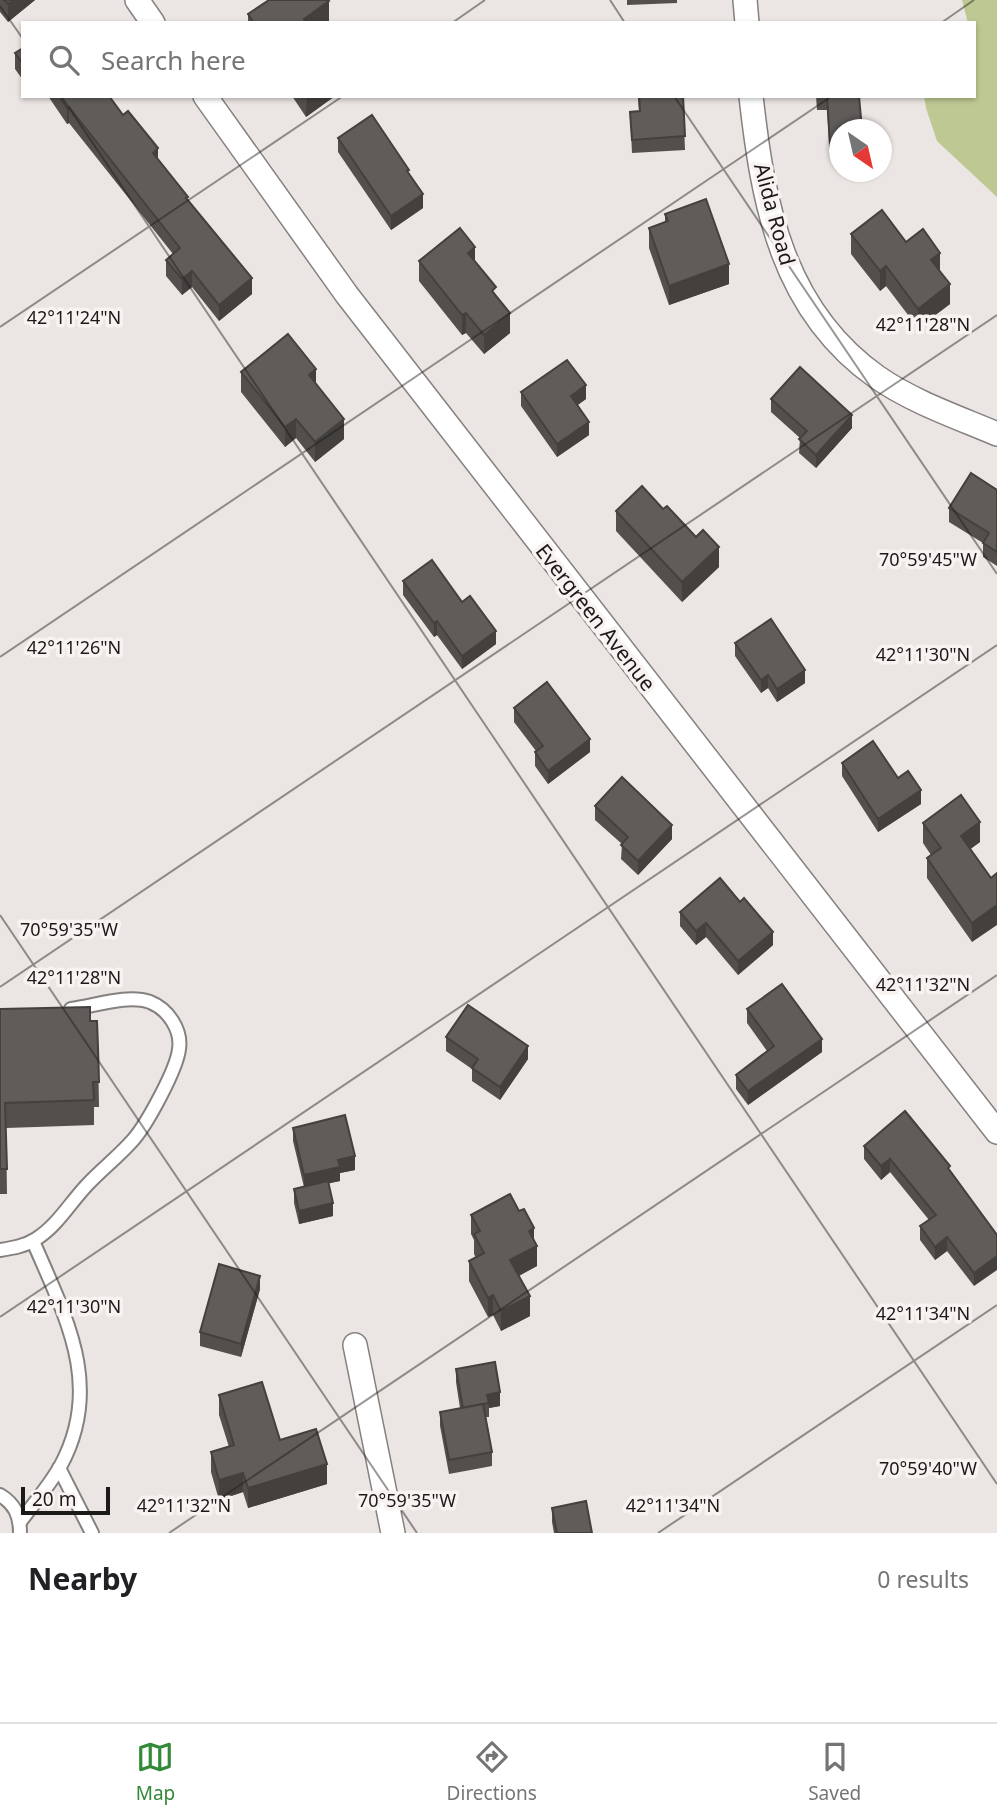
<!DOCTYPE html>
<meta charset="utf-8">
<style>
:root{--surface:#fff;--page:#f6f6f6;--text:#202124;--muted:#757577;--line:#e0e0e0;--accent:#328938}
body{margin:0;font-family:"Noto Sans",sans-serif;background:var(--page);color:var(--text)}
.compass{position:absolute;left:829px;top:119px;width:63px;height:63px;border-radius:50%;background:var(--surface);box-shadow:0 2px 5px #0004;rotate:146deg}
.scale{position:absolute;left:21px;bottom:18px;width:89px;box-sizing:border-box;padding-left:7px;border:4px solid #1c1a19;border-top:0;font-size:19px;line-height:24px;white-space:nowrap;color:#1c1a19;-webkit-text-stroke:5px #f8f3f0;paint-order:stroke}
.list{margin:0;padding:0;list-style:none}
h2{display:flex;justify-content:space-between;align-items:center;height:91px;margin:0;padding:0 28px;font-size:30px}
h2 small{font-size:23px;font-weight:400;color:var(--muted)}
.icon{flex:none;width:38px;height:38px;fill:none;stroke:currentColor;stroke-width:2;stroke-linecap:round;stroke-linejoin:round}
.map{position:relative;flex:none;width:997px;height:1533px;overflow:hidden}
.search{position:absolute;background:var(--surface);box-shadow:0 2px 5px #0004;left:21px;right:21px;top:21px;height:77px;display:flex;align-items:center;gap:18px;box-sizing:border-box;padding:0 24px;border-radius:0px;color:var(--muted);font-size:26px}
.sheet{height:189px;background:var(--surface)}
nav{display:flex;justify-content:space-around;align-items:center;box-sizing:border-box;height:98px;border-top:2px solid var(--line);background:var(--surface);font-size:19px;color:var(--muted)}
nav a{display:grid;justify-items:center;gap:4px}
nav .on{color:var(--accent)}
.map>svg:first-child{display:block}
.green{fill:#bec893}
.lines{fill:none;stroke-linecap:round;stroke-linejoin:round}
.service-casing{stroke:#85817f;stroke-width:16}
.minor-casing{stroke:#85817f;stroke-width:26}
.service{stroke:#fff;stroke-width:12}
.minor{stroke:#fff;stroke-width:23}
.wall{fill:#534f4d}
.shaded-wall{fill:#43403e}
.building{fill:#605c59;stroke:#43403e;stroke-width:2}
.ticks{fill:none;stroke:#1c1a19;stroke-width:2;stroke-opacity:0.45}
.labels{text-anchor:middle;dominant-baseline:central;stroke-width:7;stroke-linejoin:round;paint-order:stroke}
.street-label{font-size:21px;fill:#1c1a19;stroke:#f8f3f0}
.ticks-label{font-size:18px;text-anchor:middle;fill:#1c1a19;stroke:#f8f3f0;stroke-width:7;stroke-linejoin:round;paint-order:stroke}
</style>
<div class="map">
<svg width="997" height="1533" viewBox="0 0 997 1533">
<rect width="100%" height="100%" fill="#ebe5e3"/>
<path class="green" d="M962,0h35v197l-60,-56 -11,-33 -2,-12h50v-73h-6z"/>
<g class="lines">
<defs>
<g id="service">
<path d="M0,1250c13,-2 25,-4 36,-11 21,-13 34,-36 51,-54 15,-16 32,-29 46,-45 14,-16 44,-71 46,-91 3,-19 -11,-40 -29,-47 -23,-8 -55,4 -79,7"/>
<path d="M59,1468l33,65"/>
<path d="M0,1495c15,9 20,21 20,38"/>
<path d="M20,1522c14,-19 30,-37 41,-57 43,-80 4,-149 -28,-224"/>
</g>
<g id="minor">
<path d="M137,0l16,23"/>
<path d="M745,0l2,23"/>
<path d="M205,96l142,199 650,837"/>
<path d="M751,96c12,108 31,214 126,281 36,25 80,40 120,57"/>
<path d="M355,1345l38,188"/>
</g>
</defs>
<use href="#service" class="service-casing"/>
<use href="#minor" class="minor-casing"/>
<use href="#service" class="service"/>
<use href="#minor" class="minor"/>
</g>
<g class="wall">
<path d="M0,0h35l-27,22 -8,-10z"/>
<path d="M627,0h50v3l-50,2z"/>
<path d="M248,14l81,7 -3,2h-78z"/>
<path d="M23,48v32l-8,-11v-16z"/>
<path d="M48,96h61l14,19 35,45 30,40 64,94 -33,27 -27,-34 -10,8 -16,-19v-16l7,-6 -104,-131 -2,1z"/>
<path d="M292,96h43l-29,21z"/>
<path d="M638,96h45l2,54 -53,3 -2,-41 9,-1z"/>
<path d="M816,96h43l-20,34v28h-9l-3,-48h-10z"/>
<path d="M338,138l71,36 14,34 -32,22 -53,-78z"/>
<path d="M665,214l64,70 -60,21 -20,-57v-20l16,-6z"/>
<path d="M851,234l55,8 34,30 10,32 -32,24 -32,-42 -6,5 -29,-37z"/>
<path d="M419,261h56l21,35 14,37 -26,21 -18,-21 -4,2 -43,-54z"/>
<path d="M241,372l75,13 28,54 -29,23 -19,-24 -11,9 -44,-55z"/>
<path d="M521,392l65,7 -9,6 12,30 -32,22 -36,-51z"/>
<path d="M771,399l81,29 -36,40 -17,-15 1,-15 -29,-26z"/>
<path d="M997,490v76l-14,-9v-14l-34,-21v-14z"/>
<path d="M663,509l56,58 -37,35 -66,-71v-20z"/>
<path d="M403,581l59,21 34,42 -34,25 -25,-34 -3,2 -31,-42z"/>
<path d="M735,643l70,40 -28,19 -9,-14 -7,5 -26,-37z"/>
<path d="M514,708l76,44 -42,32 -13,-18v-14l1,-1 -22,-29z"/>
<path d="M842,763l56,15 23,26 -43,28 -36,-56z"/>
<path d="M595,806l77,33 -34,36 -17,-16 1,-15 -27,-24z"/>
<path d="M923,823l57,19 -10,7 21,29 -19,64 -45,-64v-20l4,-3 -8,-12z"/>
<path d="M680,912l93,33 -35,30 -32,-38 -10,8 -16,-19z"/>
<path d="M0,1009l90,12 8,26 1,60h-5v18l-88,3 1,66h-7z"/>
<path d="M747,1009l75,43 -74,53 -12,-16v-14l31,-24 -20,-28z"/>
<path d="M446,1037l82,22 -28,41 -28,-19v-12l-26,-18z"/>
<path d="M293,1128l62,42 -15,3v8l-12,2 5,33 -34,8 -5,-21v-14l10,-2 -11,-46z"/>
<path d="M864,1146l86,26 47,63 -23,51 -27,-35 -12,9 -15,-20v-14l9,-6 -39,-48 -9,8 -17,-21z"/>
<path d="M471,1215l63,25 3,26 -18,10 11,40 -29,15 -8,-16 -5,2 -19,-36v-20l7,-3 -2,-4v-14l-3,-6z"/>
<path d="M260,1289l-19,68 -41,-11v-14z"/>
<path d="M456,1369l44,37 -11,2v9h-3l6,35v14l-43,8 -9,-48v-14l20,-4 -4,-26z"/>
<path d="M219,1395l61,45 47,44 -79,24 -5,-16 -24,8 -8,-28v-20l18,-5 -10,-32z"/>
<path d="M552,1508l40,25h-38l-2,-11z"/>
</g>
<g class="shaded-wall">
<path d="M13,0h22l-27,22v-18z"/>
<path d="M329,1v20l-3,2h-22v-4z"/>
<path d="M307,96h28l-29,21z"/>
<path d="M69,107v16l-2,1v-16z"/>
<path d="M158,148v16l-5,-11z"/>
<path d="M423,194v14l-32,22v-14z"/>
<path d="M475,247v19l-7,-13z"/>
<path d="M940,253v19l-9,-12z"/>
<path d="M729,264v20l-60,21v-19z"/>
<path d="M886,266v20l-6,5v-20z"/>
<path d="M192,271v16l-10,8v-16z"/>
<path d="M252,278v16l-33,27v-16z"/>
<path d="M950,284v20l-32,24v-19z"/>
<path d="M466,313v20l-4,2v-20z"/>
<path d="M510,313v20l-26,21v-19z"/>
<path d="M316,369v20l-7,-14z"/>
<path d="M586,385v14l-15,11v-14z"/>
<path d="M852,415v13l-36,40v-13z"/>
<path d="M296,419v19l-11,9v-20z"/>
<path d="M344,419v20l-29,23v-20z"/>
<path d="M589,422v13l-32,22v-13z"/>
<path d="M719,547v20l-37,35v-20z"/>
<path d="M437,621v14l-3,2v-14z"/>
<path d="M496,631v13l-34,25v-13z"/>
<path d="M805,670v13l-28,19v-13z"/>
<path d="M768,675v13l-7,5v-13z"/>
<path d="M590,739v13l-42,32v-13z"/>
<path d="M921,790v14l-43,28v-13z"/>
<path d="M980,822v20l-19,14v-20z"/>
<path d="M672,825v14l-34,36v-14z"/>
<path d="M997,905v20l-25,17v-19z"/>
<path d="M706,923v14l-10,8v-14z"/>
<path d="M773,932v13l-35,30v-14z"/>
<path d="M822,1039v13l-74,53v-14z"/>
<path d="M528,1046v13l-28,41v-13z"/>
<path d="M355,1156v14l-15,3v8l-36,8v-14l34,-15z"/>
<path d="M890,1159v13l-9,8v-14z"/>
<path d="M333,1203v13l-34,8v-13z"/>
<path d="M534,1228v20l-5,-17z"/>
<path d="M947,1237v14l-12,9v-13z"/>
<path d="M537,1246v20l-27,14v-20z"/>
<path d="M997,1256v14l-23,16v-13z"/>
<path d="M260,1276v13l-19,68v-13z"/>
<path d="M493,1295v20l-5,2v-19z"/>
<path d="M530,1296v20l-29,15v-20z"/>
<path d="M500,1392v14l-11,2 -2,-13z"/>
<path d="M327,1464v20l-79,24v-20z"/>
<path d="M243,1473v19l-24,8v-20z"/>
</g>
<g class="building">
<path d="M4,0h9l-5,4z"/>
<path d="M269,0h59l1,1 -25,18 2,4h-52l-6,-9z"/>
<path d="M23,48v16l-8,-11z"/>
<path d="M59,96h50l14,19 5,-4 30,37 -5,5 35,44 -2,1 66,80 -33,27 -27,-34 -10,8 -16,-19 14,-12 -111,-141 -2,1z"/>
<path d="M639,96h44l2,40 -53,4 -2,-28 10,-1z"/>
<path d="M827,96h32l3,34h-23v14l-9,1z"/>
<path d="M372,115l37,55 -2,1 16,23 -32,22 -53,-78z"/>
<path d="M706,199l23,65 -60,22 -20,-58 19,-7 -3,-7z"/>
<path d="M882,210l24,32 17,-13 17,24 -9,7 19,24 -32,25 -32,-43 -6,5 -29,-37z"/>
<path d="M460,228l15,19 -7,6 28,34 -4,4 18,22 -26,22 -18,-22 -4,2 -43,-54z"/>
<path d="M288,334l28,35 -7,6 35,44 -29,23 -19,-23 -11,8 -44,-55z"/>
<path d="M567,360l19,25 -15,11 18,26 -32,22 -36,-52z"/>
<path d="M800,367l52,48 -36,40 -17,-16 8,-8 -36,-32z"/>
<path d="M971,473l26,17v62l-14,-9 6,-10 -40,-25z"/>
<path d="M642,486l21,23 4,-3 29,31 7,-7 16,17 -37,35 -66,-71z"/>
<path d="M432,560l30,42 8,-6 26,35 -34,25 -25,-35 -3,2 -31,-42z"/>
<path d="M771,619l34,51 -28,19 -9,-14 -7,5 -26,-37z"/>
<path d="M547,682l43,57 -42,32 -13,-19 8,-6 -29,-38z"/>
<path d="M873,741l25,37 10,-7 13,19 -43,29 -36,-56z"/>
<path d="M622,777l50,48 -34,36 -17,-16 7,-8 -33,-31z"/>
<path d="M961,795l19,27 -19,14 30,42 6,-5v32l-25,18 -45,-65 14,-10 -18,-25z"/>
<path d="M720,878l20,24 4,-4 29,34 -35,29 -32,-38 -10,8 -16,-19z"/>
<path d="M782,984l40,55 -74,52 -12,-16 38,-29 -27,-37z"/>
<path d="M468,1005l60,41 -28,41 -28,-19 6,-9 -32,-22z"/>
<path d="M90,1007v14h7l1,26 1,35h-6l1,18 -89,3 2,66h-7v-160z"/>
<path d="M905,1111l45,55 -2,2 49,67v21l-23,17 -27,-36 -12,10 -15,-21 16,-11 -46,-56 -9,7 -17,-20z"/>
<path d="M345,1115l10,41 -17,4 2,7 -36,8 -11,-47z"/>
<path d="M328,1181l5,22 -34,8 -5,-22z"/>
<path d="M510,1194l9,17 5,-2 10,19 -5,3 8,15 -27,14 20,36 -29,15 -8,-16 -5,3 -19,-37 15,-8 -10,-19 6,-3 -9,-16z"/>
<path d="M219,1264l41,12 -19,68 -41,-12z"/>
<path d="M495,1362l5,30 -13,3 2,8 -26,5 -7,-39z"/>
<path d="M262,1382l18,58 36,-11 11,35 -79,24 -5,-15 -24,7 -8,-28 23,-7 -15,-50z"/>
<path d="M483,1404l9,48 -43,8 -9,-48z"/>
<path d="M586,1501l6,32h-35l-5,-25z"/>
</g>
<path class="ticks" d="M610,0l15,23M0,6l23,33M452,23l33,-23M941,23l33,-23M61,96l936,1388M674,96l323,478M0,327l343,-231M0,657l832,-561M0,915l417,618M0,987l997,-672M0,1317l997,-672M169,1533l828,-558M658,1533l339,-228"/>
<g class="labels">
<g class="street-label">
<text transform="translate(775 214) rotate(75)">Alida Road</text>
<text transform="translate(596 617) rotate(52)">Evergreen Avenue</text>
</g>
</g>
<g class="ticks-label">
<text x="74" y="324">42°11'24"N</text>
<text x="923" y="331">42°11'28"N</text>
<text x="928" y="566">70°59'45"W</text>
<text x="74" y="654">42°11'26"N</text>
<text x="923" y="661">42°11'30"N</text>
<text x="69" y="936">70°59'35"W</text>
<text x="74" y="984">42°11'28"N</text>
<text x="923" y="991">42°11'32"N</text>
<text x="74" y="1313">42°11'30"N</text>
<text x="923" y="1320">42°11'34"N</text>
<text x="928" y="1475">70°59'40"W</text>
<text x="407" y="1507">70°59'35"W</text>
<text x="184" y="1512">42°11'32"N</text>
<text x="673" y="1512">42°11'34"N</text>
</g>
</svg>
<svg class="compass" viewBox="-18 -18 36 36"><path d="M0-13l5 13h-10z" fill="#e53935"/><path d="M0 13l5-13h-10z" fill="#757577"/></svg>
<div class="scale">20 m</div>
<div class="search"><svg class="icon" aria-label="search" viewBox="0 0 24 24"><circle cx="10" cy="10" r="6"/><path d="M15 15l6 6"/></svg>Search here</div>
</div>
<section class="sheet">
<h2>Nearby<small>0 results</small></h2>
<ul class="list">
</ul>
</section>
<nav>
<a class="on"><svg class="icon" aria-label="map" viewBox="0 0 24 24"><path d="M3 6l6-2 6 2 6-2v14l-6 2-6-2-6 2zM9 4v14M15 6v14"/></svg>Map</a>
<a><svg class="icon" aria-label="directions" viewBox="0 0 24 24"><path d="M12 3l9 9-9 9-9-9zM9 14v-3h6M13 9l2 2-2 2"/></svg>Directions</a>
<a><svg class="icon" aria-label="saved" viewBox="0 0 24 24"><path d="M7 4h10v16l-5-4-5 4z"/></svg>Saved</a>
</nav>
